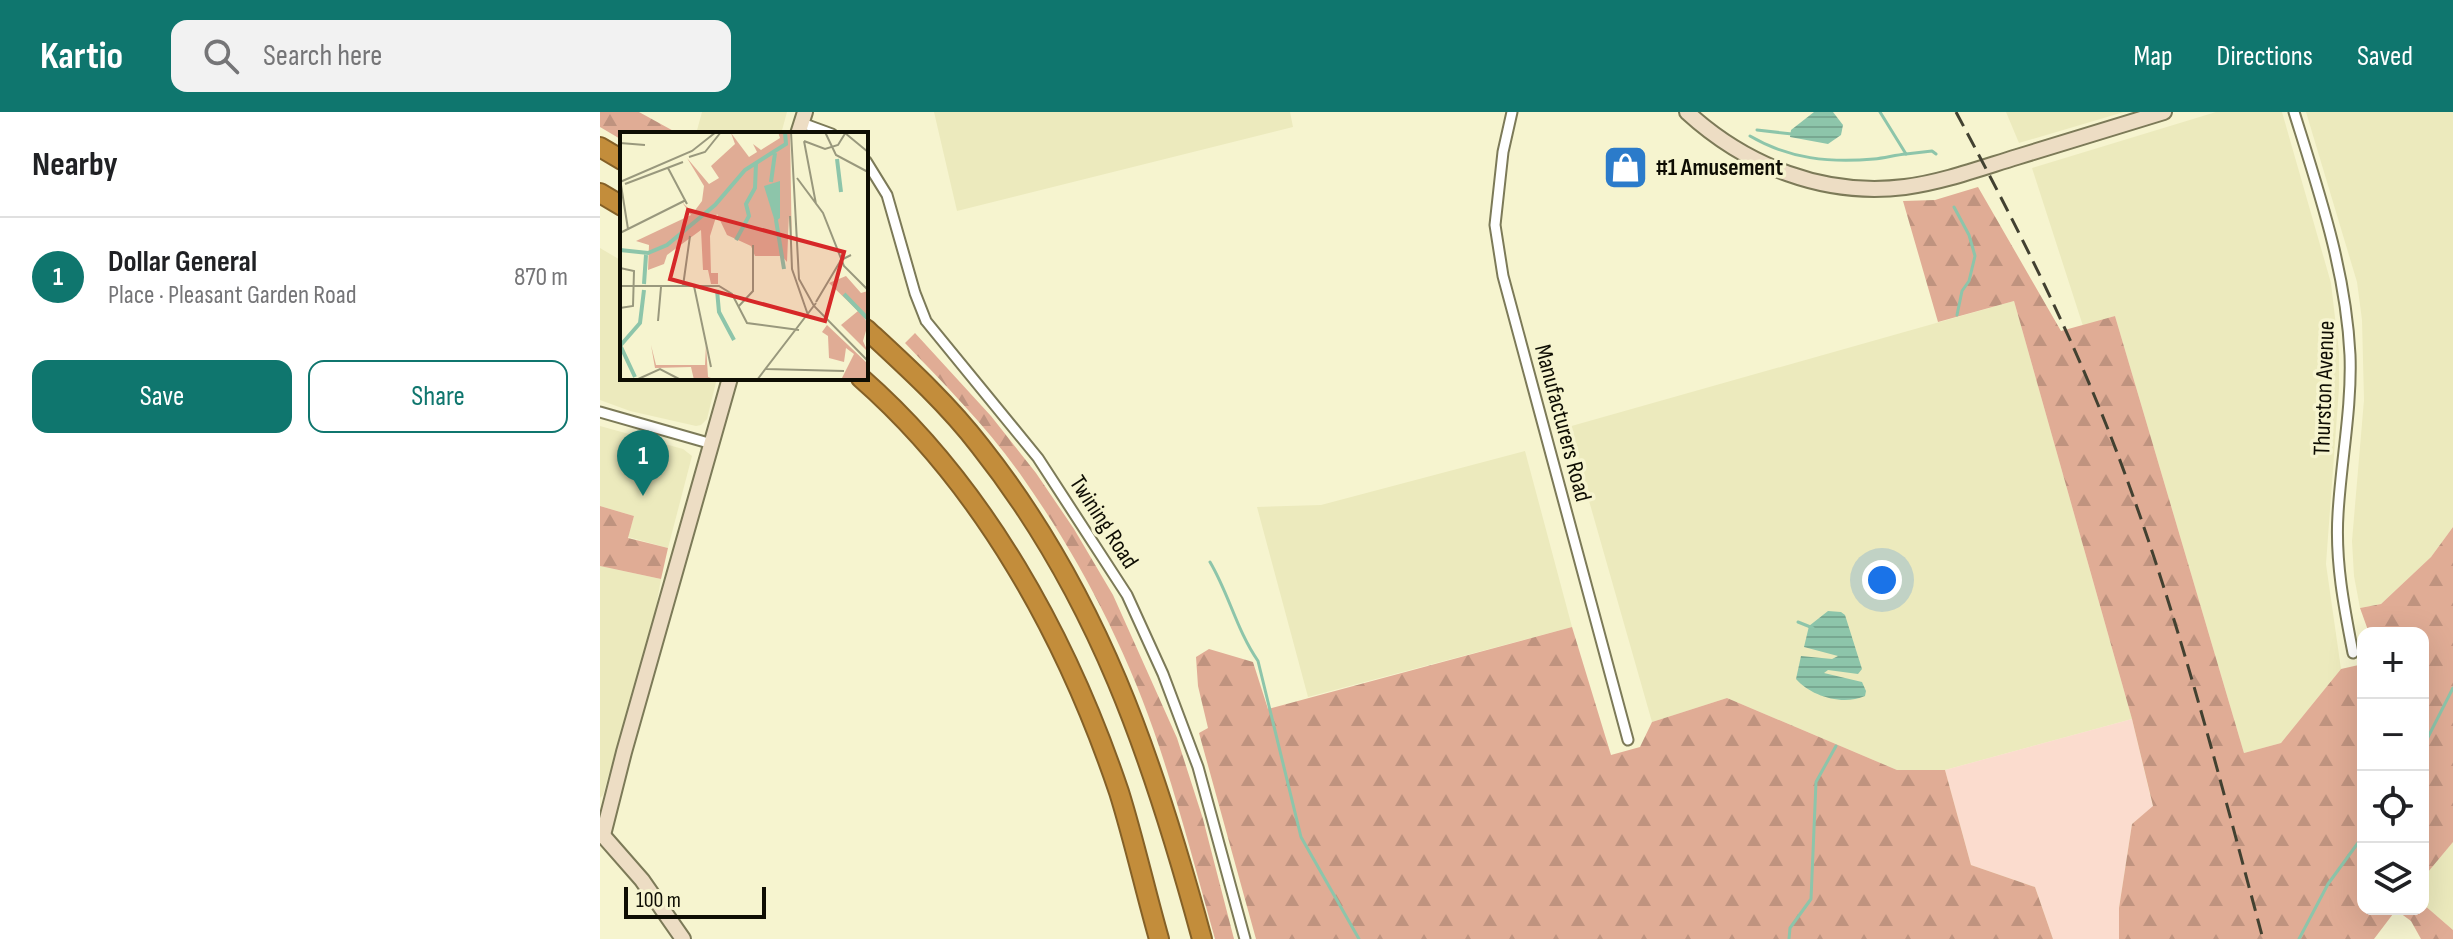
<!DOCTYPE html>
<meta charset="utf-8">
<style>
:root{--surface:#fff;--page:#f2f2f2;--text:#202124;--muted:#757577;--line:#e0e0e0;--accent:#0f766e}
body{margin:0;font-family:"Sofia Sans Condensed",sans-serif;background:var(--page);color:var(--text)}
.controls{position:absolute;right:24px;bottom:24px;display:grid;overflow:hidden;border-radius:16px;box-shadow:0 8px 32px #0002}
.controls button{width:72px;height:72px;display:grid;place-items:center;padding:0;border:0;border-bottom:2px solid var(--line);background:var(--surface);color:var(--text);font:40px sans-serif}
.scale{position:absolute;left:24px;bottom:20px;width:142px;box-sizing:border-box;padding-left:8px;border:4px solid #0e0d03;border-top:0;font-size:22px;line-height:28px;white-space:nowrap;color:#0e0d03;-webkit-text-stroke:6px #f6f4cf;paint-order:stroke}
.you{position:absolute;left:1282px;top:468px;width:28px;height:28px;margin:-20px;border:6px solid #fff;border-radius:50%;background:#1a73e8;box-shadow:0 0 0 12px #1a73e833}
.badge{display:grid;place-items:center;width:52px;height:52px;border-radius:50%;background:var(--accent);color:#fff;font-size:26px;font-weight:700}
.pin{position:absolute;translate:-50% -66px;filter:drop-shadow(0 2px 4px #0008)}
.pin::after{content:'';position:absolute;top:42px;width:28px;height:24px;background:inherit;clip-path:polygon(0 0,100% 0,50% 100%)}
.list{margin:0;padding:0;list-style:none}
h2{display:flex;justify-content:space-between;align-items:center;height:104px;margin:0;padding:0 32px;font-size:34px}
h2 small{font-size:26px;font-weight:400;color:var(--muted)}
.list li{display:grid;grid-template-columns:52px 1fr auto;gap:24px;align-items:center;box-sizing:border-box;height:120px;padding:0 32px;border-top:2px solid var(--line)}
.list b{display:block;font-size:30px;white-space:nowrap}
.list p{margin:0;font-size:26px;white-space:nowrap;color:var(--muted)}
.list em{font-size:26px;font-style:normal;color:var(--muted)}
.actions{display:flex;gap:16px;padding:24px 32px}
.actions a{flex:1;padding:18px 0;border:2px solid var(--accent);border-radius:16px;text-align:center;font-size:28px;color:var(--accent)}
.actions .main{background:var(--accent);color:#fff}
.icon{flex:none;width:44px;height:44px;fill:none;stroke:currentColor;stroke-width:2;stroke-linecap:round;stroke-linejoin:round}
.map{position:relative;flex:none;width:1853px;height:827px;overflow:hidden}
header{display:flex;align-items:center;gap:48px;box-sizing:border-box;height:112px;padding:0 40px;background:var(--accent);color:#fff}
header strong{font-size:38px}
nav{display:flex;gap:44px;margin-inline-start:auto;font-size:28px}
.search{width:560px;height:72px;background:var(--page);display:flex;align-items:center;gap:20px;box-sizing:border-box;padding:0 28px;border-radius:16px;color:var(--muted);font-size:30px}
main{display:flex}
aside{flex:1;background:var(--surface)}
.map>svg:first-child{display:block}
.built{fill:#eceabd}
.green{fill:#fbdcce}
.forest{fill:url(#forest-firs)}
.water{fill:url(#water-rules)}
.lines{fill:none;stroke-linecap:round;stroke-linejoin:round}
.stream{stroke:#8dc5aa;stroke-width:3}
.street-casing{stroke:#7c7a58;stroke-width:13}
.secondary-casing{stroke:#7c7a58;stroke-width:18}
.highway-casing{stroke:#846027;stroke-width:22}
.street{stroke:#fff;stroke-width:9}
.secondary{stroke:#edddc4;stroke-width:14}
.highway{stroke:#c38d3b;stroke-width:18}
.rail{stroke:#424131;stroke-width:3;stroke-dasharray:16 8;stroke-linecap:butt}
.labels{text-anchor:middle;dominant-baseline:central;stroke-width:7;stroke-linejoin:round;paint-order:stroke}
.poi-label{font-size:24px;font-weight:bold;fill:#0e0d03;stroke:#f6f4cf;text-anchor:start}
.street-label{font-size:24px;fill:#0e0d03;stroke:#f6f4cf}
.inset-river{fill:none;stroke:#8dc5aa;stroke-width:4}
.inset-road{fill:none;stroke:#99987d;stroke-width:2}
.view{fill:#d62828;fill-opacity:0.15;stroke:#d62828;stroke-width:4}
.inset-edge{fill:none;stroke:#0e0d03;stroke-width:4}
</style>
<header>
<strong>Kartio</strong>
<div class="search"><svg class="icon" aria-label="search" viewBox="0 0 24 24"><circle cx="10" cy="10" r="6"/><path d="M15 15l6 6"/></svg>Search here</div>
<nav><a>Map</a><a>Directions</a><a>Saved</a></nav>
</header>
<main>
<aside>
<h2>Nearby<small></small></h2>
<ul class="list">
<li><span class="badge">1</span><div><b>Dollar General</b><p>Place · Pleasant Garden Road</p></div><em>870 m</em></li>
</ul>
<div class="actions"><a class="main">Save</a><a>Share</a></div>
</aside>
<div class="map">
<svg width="1853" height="827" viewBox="0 0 1853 827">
<defs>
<pattern id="forest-firs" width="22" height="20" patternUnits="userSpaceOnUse" patternTransform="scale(2)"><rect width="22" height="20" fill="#e0ac95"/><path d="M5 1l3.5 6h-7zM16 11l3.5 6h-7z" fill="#bf937f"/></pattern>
<pattern id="water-rules" width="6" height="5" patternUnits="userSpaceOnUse" patternTransform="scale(2)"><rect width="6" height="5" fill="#8dc5aa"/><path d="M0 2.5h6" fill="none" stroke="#78a891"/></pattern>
</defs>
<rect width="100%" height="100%" fill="#f6f4cf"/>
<g class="built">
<path d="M102,0h85l-6,22h-85z"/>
<path d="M334,0h356l3,15 -336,84z"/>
<path d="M1406,0h118l-105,31z"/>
<path d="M1616,0h66l49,171 8,69v36l-13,176 15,105 -60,74 -37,10 -129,-437 -32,10 -51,-158z"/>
<path d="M1706,0h147v415l-22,30 -50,47 -21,4 -6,-32 -2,-35 12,-141 -2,-80 -5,-38z"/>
<path d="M0,136l22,13v117h95l-10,41 -6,6 -5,1 -66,-15 -30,-11z"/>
<path d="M1414,189l118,418 -187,51h-48l-170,-72 -75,24 -84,-295z"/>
<path d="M0,314l83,23 9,7 -24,92 -40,-11 6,-21 -34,-10z"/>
<path d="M925,339l47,176 -264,70 -51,-190 64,-2z"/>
<path d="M0,454l61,13 -6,34 -52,182 -3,3z"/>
<path d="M1853,730v88l-30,-26v-26z"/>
</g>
<path class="green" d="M1532,607l21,88 -21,17 -13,84v31h-66l-18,-52 -64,-22 -26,-95z"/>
<g class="forest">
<path d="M0,0h39l40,22h-57v6l-22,-13z"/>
<path d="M1378,75l83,144 54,-15 129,437 37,-10 60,-74 22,-5v245h60v-5l30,26v9h-32l-10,-18 -15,-11 -22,29h-255v-31l13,-84 21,-18 -21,-87 -118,-418 -76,21 -35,-121 32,-1z"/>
<path d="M315,221l76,83 45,57 38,56 39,66 64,143 26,81 31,120h-19c-18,-65 -35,-130 -56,-193 -31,-94 -78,-185 -134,-265 -35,-51 -78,-94 -120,-138z"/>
<path d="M0,394l34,10 -6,22 40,10 -7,31 -61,-13z"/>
<path d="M1853,415v315l-30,36v-245h-54l-9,-25 21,-4 50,-47z"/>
<path d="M972,515l39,128 29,-8 12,-25 75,-24 170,72h48l26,95 64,22 18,52h-797l-57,-206 9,-5 -10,-42 -2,-29 13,-8 44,13 15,47z"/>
</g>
<g class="water">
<path d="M1214,0h19l10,13 -2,10 -13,9 -38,-7 1,-7z"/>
<path d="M1228,499l13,1 4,3 17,54 -4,5 -30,-4 -4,3 38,9 4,9 -1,5c-23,10 -54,0 -69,-17l5,-23 31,3 6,-3 -34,-9 5,-21z"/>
</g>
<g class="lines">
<g class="stream">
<path d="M1280,0l26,42 26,-3 4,3"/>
<path d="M1157,18l35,4"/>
<path d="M1150,24c39,23 80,27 124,23 11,-1 21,-4 32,-5"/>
<path d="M1354,95l15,28 6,21 -6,25 -7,10 -5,24"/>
<path d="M610,450c19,32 27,69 48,99l43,176 58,102"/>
<path d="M1198,510l15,6"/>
<path d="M1823,635l30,-59"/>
<path d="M1189,827l1,-11 21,-29 5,-117 20,-36"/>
<path d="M1699,827l29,-55 35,-48"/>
</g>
<defs>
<g id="street">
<path d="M912,0l-9,40 -8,73 8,51 125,464"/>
<path d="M1694,0c25,80 52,159 56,243 2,53 -9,106 -12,159 -3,47 6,93 15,139"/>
<path d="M202,11l30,11"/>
<path d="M266,49l21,34 28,98 11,28 112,137 89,137 36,79 35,93 47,172"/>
<path d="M0,300l112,32"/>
</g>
<g id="secondary">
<path d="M1087,0c59,54 137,85 218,75 38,-5 76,-19 112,-30 49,-15 98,-30 147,-45"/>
<path d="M198,22l7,-22"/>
<path d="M0,720l42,48 41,59"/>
<path d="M3,723l21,-83 106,-374"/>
</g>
<g id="highway">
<path d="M0,35l22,13"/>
<path d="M0,81l22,13"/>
<path d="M266,217c40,37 81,74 114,117 118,149 173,312 222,493"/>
<path d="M261,266c123,108 206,260 258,414 15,48 26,98 40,147"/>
</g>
</defs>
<use href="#street" class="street-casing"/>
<use href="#secondary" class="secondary-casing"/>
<use href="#highway" class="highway-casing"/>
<use href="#street" class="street"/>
<use href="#secondary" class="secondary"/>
<use href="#highway" class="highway"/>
<path class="rail" d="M1356,0c63,118 123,236 169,362 56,152 96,309 138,465"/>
</g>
<defs>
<symbol id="shop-square" viewBox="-11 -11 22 22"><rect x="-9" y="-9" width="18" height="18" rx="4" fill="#2b7bca" stroke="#f6f4cf"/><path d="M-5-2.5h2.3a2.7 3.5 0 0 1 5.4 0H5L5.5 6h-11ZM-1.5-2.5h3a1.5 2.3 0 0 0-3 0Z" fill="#fff"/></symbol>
</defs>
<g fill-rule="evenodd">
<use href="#shop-square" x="1000" y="30" width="51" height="51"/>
</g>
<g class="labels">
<g class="poi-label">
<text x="1056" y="55">#1 Amusement</text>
</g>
<g class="street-label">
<text transform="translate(1724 276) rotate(-88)">Thurston Avenue</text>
<text transform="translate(963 311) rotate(75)">Manufacturers Road</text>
<text transform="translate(504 410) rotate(57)">Twining Road</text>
</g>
</g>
<g transform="translate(20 20)">
<rect width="248" height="248" fill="#f6f4cf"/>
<path d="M158,0h12l2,123 -3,-39 -2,46 -5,-6h-27l-4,-10 -24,-11 -10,-21 -7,22 1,37h7v11h-7l-3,-14h-5l-2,-40 -34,25 -3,9 -16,6 1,-25 -13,-4 55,-26 -9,-13 11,11 9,-12 2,-15 -17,-28 22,26 10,-6 -8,-12 24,-22 -4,-11 18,24 8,-5 -4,-8 8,6 19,-12zM226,144l15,17 7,-2v24l-6,-1 6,10 -5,17 5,11 -27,-27 17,-14 -29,-28zM207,193l41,39v16h-27l13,-26 -8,-6 -2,14 -15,-4 -1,-22 -6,-4zM86,212l2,33 9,3h-23l-3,-13 -36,1 -4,-23 5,20h49z" fill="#e0ac95"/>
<path d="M160,49v37l-5,4 -11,-36z" fill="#8dc5aa"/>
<path class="inset-river" d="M217,27l4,33M151,50l4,-29M156,88l8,49M116,108l13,-24 -3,-12 9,-16 1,-25M0,118l28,3 19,-8 48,-40 30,-35 41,-26 -1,-12M24,152l2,-29M97,158l2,22 15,28M224,162l24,25M0,214l20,-23 4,-33M1,215l14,30"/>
<path class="inset-road" d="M171,0l8,147 15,27 54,55M205,0l11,23 32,17M225,1l23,19M184,9l12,63M184,9l21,8 13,-4 8,-13M0,11l25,2M69,25l16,-5 16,-20M48,36l19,36M177,46l26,35 21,53 24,24M0,50l72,-31 24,-19M5,52l58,-22M1,53l7,44M170,84l2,53 16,46M0,101l66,-33M0,136l14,3 -1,35 -13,2M0,154h99l13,8 15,29 52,7M63,154l7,-50M74,154l17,81M196,170l25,-42 10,-5M118,175l15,-16v-46M38,189l3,-34M146,237l78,2M16,248l24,-11 21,11M137,248l59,-77"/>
<path class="view" d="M68,78l156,42 -19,69 -155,-42z"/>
<rect width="248" height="248" class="inset-edge"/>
</g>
</svg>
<div class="controls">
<button>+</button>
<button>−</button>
<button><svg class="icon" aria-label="locate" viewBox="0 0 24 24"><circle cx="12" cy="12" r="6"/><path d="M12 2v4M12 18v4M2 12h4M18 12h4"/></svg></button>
<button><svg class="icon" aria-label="layers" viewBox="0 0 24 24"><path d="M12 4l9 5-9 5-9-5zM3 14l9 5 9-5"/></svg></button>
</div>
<div class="scale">100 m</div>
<div class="you"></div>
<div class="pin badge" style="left:43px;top:384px">1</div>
</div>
</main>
